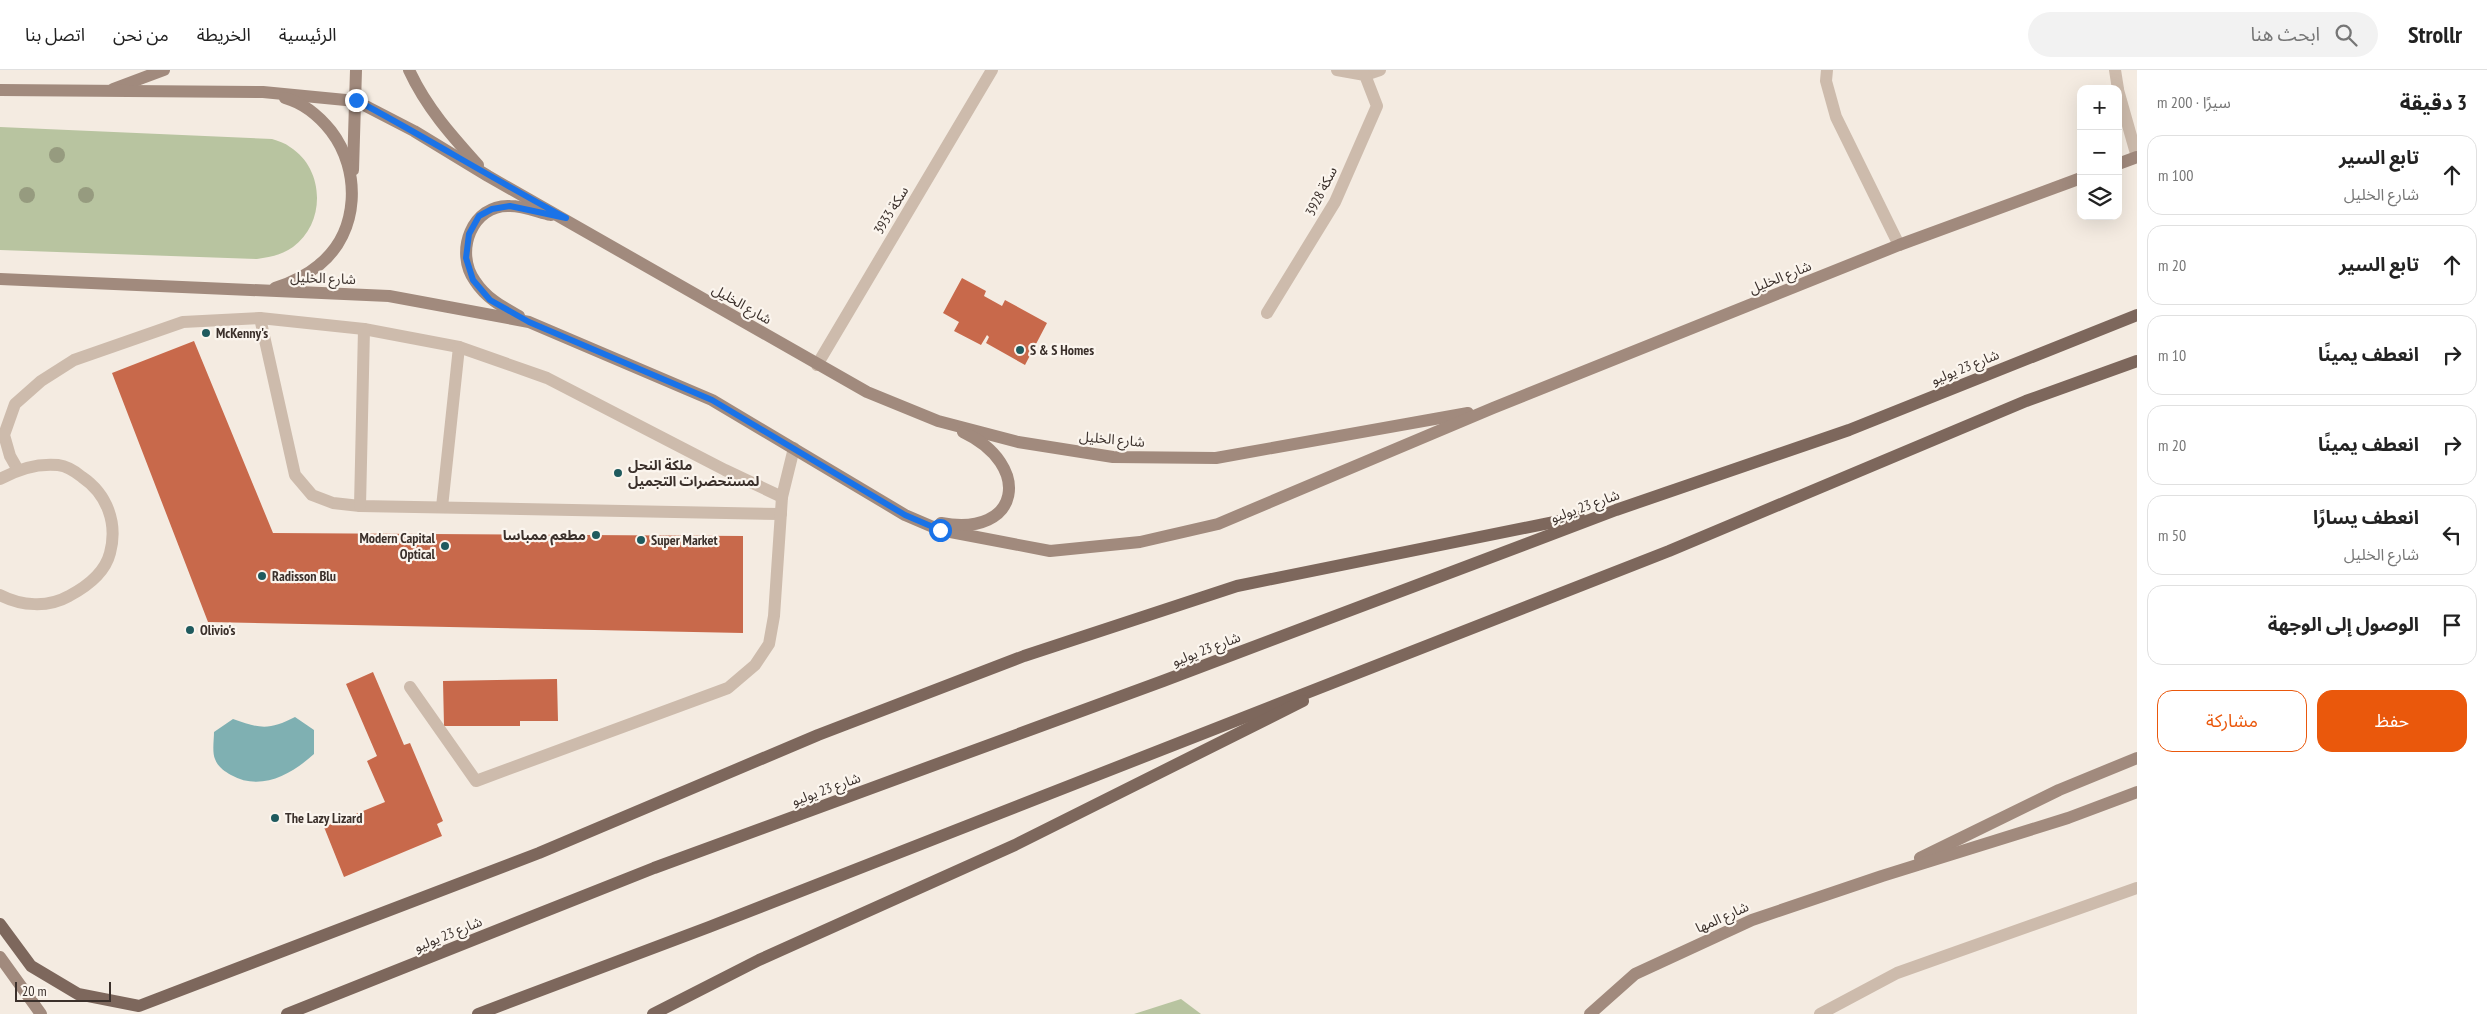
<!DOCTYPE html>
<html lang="ar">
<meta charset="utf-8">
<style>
:root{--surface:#fff;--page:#f2f2f2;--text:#222;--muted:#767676;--line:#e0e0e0;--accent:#ea580c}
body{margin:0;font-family:"PT Sans Narrow","Noto Sans Arabic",sans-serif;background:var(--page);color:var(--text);direction:rtl}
.controls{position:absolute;right:15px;top:15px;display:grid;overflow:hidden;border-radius:10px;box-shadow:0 5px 20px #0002}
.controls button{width:45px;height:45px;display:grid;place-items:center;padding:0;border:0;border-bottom:1px solid var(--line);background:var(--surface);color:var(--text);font:25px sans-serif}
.scale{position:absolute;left:15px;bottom:12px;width:96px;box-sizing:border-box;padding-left:5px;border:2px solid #3b302b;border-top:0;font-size:14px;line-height:18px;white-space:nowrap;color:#3b302b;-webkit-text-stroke:4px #fbf5ee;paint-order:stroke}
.stop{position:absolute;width:15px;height:15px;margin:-11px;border:4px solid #1a73e8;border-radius:50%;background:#fff}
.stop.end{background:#1a73e8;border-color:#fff;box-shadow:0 1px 5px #0008}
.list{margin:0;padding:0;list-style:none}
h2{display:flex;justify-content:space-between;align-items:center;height:65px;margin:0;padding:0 20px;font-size:21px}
h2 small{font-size:16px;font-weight:400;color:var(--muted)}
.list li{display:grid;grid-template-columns:32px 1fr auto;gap:15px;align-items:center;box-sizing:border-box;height:80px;margin:0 10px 10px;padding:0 10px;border:1px solid var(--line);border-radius:15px}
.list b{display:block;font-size:19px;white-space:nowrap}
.list p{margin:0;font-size:16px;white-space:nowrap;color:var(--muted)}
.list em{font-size:16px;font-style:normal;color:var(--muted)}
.actions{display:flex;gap:10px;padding:15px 20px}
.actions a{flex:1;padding:11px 0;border:1px solid var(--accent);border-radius:15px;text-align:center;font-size:18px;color:var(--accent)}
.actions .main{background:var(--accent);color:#fff}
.icon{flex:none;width:28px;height:28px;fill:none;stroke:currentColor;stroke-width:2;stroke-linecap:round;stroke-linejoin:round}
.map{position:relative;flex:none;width:2137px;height:944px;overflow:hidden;direction:ltr}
header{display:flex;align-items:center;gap:30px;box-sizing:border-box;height:70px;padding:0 25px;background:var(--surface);border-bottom:1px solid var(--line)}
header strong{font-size:24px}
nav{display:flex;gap:28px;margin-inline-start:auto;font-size:18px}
.search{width:350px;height:45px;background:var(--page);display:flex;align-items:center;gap:12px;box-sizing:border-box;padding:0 18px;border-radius:28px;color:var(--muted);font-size:19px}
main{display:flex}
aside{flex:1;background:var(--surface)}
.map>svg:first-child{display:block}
.green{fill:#b8c4a0}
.water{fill:#7fb0b2}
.building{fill:#c8694b}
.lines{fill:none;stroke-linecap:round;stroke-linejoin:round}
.lane{stroke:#cdbbac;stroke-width:12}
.street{stroke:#cdbbac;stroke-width:12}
.secondary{stroke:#a18a7d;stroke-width:12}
.primary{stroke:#7d675c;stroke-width:12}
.tree{fill:#969b7f}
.route{stroke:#1a73e8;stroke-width:6}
.poi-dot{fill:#1f5a5e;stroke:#fbf5ee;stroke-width:2}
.labels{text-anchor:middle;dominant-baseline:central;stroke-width:4.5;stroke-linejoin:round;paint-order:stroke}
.street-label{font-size:14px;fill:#3b302b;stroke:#fbf5ee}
.poi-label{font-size:14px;font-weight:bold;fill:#3b302b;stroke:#fbf5ee;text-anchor:start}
</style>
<header>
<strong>Strollr</strong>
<div class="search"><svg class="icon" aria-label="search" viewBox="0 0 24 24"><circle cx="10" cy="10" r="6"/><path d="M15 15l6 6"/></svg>ابحث هنا</div>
<nav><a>الرئيسية</a><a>الخريطة</a><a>من نحن</a><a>اتصل بنا</a></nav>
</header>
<main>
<aside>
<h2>3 دقيقة<small>سيرًا · 200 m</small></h2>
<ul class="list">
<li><svg class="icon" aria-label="ahead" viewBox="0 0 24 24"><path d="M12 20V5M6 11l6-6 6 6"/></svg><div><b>تابع السير</b><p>شارع الخليل</p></div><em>100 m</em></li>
<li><svg class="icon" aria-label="ahead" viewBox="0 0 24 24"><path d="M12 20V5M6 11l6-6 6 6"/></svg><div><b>تابع السير</b></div><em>20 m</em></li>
<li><svg class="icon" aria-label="right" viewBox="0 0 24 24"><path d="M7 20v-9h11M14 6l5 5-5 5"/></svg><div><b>انعطف يمينًا</b></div><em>10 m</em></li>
<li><svg class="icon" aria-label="right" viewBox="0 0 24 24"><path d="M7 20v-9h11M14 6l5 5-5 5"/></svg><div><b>انعطف يمينًا</b></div><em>20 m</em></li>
<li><svg class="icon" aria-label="left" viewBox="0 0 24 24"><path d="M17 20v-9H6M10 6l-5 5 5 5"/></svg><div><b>انعطف يسارًا</b><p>شارع الخليل</p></div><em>50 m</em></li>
<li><svg class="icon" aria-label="arrive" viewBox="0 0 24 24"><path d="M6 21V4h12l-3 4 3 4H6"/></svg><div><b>الوصول إلى الوجهة</b></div></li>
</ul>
<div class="actions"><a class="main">حفظ</a><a>مشاركة</a></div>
</aside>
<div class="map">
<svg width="2137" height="944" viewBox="0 0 2137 944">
<rect width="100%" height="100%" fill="#f4ebe1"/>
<g class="green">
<path d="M0,57l272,12c6,2 13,4 18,8 35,22 36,76 3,100 -11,8 -23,10 -36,12l-257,-9z"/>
<path d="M1181,929l20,15h-67z"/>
</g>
<path class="water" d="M295,647l19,13v24c-22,20 -53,38 -83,21 -7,-4 -13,-8 -16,-16 -3,-7 -1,-19 -1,-27l19,-13c27,10 37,11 62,-2z"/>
<g class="building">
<path d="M962,208l24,13 -2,5 18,10 3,-6 42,23 -22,42 -39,-22 3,-6 -2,-2 -6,10 -27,-14 5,-9 -16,-9z"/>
<path d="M194,271l79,192 470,3v97l-535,-11 -96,-249z"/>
<path d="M373,602l31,73 6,-2 33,78 -6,3 5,12 -98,41 -20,-50 61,-25 -18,-41 10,-5 -31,-72z"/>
<path d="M557,609l1,42h-38v5h-76l-1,-45z"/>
</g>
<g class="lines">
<g class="lane">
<path d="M260,248l35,157 17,20 21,8 27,3 421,8"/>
<path d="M18,400l-8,-14 -6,-21 11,-31 26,-23 33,-21 109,-38 77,-4 104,11 95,18 88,31 178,92 57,27"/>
<path d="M0,409c18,-10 37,-16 58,-14 8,1 18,7 24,12 25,17 36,46 28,76 -5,20 -24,34 -41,43 -21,12 -48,10 -69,-1"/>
<path d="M360,436l4,-177"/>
<path d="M442,437l17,-160"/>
<path d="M410,617l66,94 252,-93 27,-23 14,-21 5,-28 8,-119 12,-49"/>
</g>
<g class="street">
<path d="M1827,0l-1,11 10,36 63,128"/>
<path d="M2115,0l3,19"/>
<path d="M1365,5l15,-5"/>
<path d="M2118,20l19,67"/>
<path d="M1267,243l68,-111 42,-96 -12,-31 -28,-5"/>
<path d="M817,295l175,-295"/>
<path d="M1820,944l77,-41 240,-85"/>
</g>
<g class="secondary">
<path d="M409,0c17,37 42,65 69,95"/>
<path d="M113,19l51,-19"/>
<path d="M0,20l263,2 93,9 58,30 74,45 379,216 71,29 80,21 95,15 103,1 252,-45"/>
<path d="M2118,94l19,-7"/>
<path d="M353,100l3,-100"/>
<path d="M0,209l389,17 140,26 183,78 193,115 35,15 110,21 90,-9 78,-18 275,-116 406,-163 182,-67"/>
<path d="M275,218c15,-5 31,-12 44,-23 41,-33 42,-95 12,-134 -12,-15 -28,-28 -46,-33"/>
<path d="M519,246c-18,-10 -33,-18 -44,-35 -21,-29 -3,-77 35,-75 13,0 28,6 41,9"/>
<path d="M941,453c80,15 92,-58 22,-91"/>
<path d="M1920,788l139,-68 78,-32"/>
<path d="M0,887l41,57"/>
<path d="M1590,944l45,-40 117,-54 130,-44 186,-58 69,-26"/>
</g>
<g class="primary">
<path d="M0,854l31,42 47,28 61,12 400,-153 279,-118 206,-79 213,-70 342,-69"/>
<path d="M287,944l367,-146 509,-187 453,-171 233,-80 288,-115"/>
<path d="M478,944l231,-87 960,-376 357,-150 111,-40"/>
<path d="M653,944l106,-54 256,-115 288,-144"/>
</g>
</g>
<g class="tree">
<circle cx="57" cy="85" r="8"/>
<circle cx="27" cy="125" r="8"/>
<circle cx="86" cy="125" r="8"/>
</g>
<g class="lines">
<path class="route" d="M356,30c71,38 139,80 210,118l-56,-12 -18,3 -13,7 -10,18 -3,24 7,22 17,20 39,22 183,78 193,115 35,15"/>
</g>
<g class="poi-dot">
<circle cx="206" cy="263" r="5"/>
<circle cx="1020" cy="280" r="5"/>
<circle cx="618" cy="403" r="5"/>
<circle cx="596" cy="465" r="5"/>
<circle cx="641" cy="470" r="5"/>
<circle cx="445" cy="476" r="5"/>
<circle cx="262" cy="506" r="5"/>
<circle cx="190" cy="560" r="5"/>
<circle cx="275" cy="748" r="5"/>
</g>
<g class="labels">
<g class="street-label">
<text transform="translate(1321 121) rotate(-63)">سكة 3928</text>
<text transform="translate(891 140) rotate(-59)">سكة 3933</text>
<text transform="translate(1780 207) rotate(-22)">شارع الخليل</text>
<text transform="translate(323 208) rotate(2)">شارع الخليل</text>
<text transform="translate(742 234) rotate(30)">شارع الخليل</text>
<text transform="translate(1965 297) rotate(-22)">شارع 23 يوليو</text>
<text transform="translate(1112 369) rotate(5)">شارع الخليل</text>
<text transform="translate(1585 436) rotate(-20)">شارع 23 يوليو</text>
<text transform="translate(1206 579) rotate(-21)">شارع 23 يوليو</text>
<text transform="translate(826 719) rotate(-20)">شارع 23 يوليو</text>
<text transform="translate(1722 847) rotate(-24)">شارع المها</text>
<text transform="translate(448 864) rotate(-22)">شارع 23 يوليو</text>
</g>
<g class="poi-label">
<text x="216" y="263">McKenny's</text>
<text x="1030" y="280">S &amp; S Homes</text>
<text x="628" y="395">ملكة النحل<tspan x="628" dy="16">لمستحضرات التجميل</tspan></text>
<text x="586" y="465" text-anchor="end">مطعم ممباسا</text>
<text x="435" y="468" text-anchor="end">Modern Capital<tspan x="435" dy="16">Optical</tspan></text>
<text x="651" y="470">Super Market</text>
<text x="272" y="506">Radisson Blu</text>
<text x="200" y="560">Olivio's</text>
<text x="285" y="748">The Lazy Lizard</text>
</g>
</g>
</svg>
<div class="controls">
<button>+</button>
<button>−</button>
<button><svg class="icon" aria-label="layers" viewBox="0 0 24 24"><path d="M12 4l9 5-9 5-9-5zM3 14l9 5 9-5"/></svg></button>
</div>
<div class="scale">20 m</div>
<div class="stop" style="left:940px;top:460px"></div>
<div class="stop end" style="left:356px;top:30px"></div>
</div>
</main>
